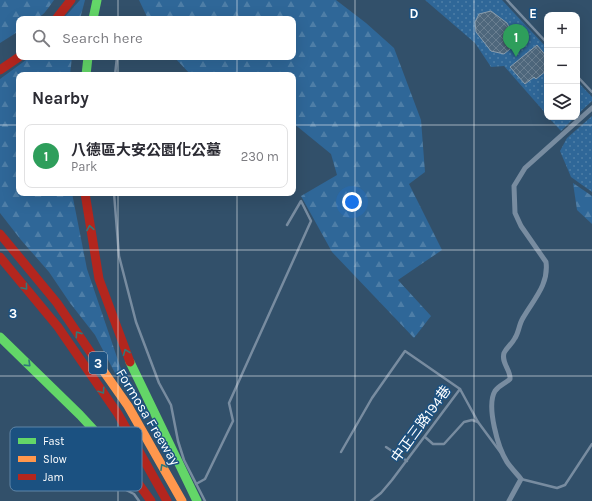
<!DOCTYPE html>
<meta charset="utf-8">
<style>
:root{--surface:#fff;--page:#f7f7f7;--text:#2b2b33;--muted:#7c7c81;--line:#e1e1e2;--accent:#6a6f77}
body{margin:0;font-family:Karla,"Noto Sans TC",sans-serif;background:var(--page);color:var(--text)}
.controls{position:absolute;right:12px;top:12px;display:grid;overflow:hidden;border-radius:8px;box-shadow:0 4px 16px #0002}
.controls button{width:36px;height:36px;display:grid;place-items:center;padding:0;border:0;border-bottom:1px solid var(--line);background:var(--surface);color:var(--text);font:20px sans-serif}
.you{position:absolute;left:352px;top:202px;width:14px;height:14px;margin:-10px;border:3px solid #fff;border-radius:50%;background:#1a73e8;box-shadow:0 0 0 6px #1a73e833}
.badge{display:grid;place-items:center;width:26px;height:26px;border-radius:50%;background:var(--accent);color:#fff;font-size:13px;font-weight:700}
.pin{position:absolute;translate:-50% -33px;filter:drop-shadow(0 1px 2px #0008)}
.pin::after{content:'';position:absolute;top:21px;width:14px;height:12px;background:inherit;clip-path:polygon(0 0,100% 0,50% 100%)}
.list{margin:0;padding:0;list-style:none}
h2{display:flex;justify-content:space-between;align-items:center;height:52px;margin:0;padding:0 16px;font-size:17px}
h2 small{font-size:13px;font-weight:400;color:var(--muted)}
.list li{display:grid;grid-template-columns:26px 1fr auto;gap:12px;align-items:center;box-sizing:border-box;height:64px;margin:0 8px 8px;padding:0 8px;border:1px solid var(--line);border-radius:8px}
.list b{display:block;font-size:15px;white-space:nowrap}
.list p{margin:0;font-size:13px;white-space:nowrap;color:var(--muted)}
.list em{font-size:13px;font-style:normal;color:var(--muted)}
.icon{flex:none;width:22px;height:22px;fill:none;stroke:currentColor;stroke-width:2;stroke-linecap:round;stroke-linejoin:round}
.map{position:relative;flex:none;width:592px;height:501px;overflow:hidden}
.search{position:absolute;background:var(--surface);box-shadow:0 4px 16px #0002;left:16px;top:16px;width:280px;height:44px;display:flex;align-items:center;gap:10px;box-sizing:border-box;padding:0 14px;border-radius:8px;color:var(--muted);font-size:15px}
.panel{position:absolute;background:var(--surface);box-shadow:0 4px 16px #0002;left:16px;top:72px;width:280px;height:124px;border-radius:8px}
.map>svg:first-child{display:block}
.grass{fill:url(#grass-dots)}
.forest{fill:url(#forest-firs)}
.building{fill:url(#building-cross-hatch);stroke:#8b9eae}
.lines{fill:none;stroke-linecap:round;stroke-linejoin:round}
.lane{stroke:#788ca0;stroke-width:2.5}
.street{stroke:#788ca0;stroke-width:5}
.fast{stroke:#63d668;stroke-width:9}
.slow{stroke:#ff974d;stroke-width:9}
.jam{stroke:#b3261e;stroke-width:9}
.oneway{stroke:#31797a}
.grid{fill:none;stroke:#fff;stroke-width:1;stroke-opacity:0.55}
.labels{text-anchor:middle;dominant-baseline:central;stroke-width:3;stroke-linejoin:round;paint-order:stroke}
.shield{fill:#1b5181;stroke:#bbcbd9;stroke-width:1}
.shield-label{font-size:13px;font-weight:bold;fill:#fff}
.street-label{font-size:14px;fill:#fff;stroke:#1b5181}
.key{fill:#1b5181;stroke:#5f85a7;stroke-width:1}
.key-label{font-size:11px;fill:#fff}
.grid-label{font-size:13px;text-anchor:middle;font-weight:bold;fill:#fff;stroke:#1b5181;stroke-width:3;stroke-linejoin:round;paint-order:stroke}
</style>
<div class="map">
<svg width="592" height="501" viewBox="0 0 592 501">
<defs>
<pattern id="grass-dots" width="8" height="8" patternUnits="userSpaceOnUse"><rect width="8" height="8" fill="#2f6798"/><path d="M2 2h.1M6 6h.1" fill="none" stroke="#4e7ea7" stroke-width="1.8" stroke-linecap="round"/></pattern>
<pattern id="forest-firs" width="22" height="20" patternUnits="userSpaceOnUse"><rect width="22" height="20" fill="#2f6798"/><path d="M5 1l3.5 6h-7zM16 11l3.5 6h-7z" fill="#4e7ea7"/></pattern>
<pattern id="building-cross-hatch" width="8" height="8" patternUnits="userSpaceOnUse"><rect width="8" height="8" fill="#4e677c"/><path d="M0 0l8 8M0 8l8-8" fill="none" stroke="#697e90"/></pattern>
</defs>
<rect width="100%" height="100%" fill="#32506a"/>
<g class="grass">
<path d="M425,0h77l45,48v67l-43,-49 -13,1 -16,-24z"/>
<path d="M577,81l15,16v4l-15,14z"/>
<path d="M592,116v76l-21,-15 -11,-26 7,-13z"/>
<path d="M548,117h27l-14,14z"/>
</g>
<g class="forest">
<path d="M0,0h54c-13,18 -12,19 -35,19v12l-19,12z"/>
<path d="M80,0h5l-5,19h-17z"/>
<path d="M139,0h197l30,23 28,25 27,72 4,52 -16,12 33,66 -44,30 33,36 -17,22 -82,-86 -31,-56 36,-21 -6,-21 -38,-31v-48h-102l-17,-18h119v-38h-145z"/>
<path d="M30,57h42l-2,18h-51v118h53l15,76 37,109 -8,-3 -21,-40 -25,-32 -21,-31 -28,-32 -21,-27v-134z"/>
<path d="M573,183l19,13v28l-15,-14z"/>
</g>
<g class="building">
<path d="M491,11l16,12 7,14 -4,12 -6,5 -13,-3 -15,-19 -1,-10 4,-8z"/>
<path d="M537,45l10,12v9l-3,2 2,3 -10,8 -2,-2 -9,7 -15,-17z"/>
</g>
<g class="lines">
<g class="lane">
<path d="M507,0l40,43"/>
<path d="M115,75l2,-18"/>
<path d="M577,76l15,16"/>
<path d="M114,193l5,63 17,66 23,61 12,22 7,36 6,19 21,41"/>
<path d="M425,437l8,7h11l20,-22 8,-2 6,2"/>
<path d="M386,447l21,14"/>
<path d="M341,452l31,-54 33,-47 55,38 18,33 23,31"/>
<path d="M521,479l36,9 8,-3 27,-41"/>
<path d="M108,481l26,13 5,7"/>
<path d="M196,484l9,-5 28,-58 -4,-18 82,-182 -10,-20 -14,24"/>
<path d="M371,501l10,-8 11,-13 68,-91"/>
</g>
<path class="street" d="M509,501l12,-22c-4,-5 -10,-11 -14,-17 -9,-14 -21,-56 -12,-71 4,-6 10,-7 15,-12 1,-9 -9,-16 -6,-26 3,-6 8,-9 11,-15 4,-6 4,-14 8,-20 10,-18 26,-33 23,-56l-25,-36 -6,-13 -1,-27 11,-18 67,-60"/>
<g class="fast">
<path d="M93,19l4,-19"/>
<path d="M86,75l2,-18"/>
<path d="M0,337l80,78 39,42"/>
<path d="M130,362l67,139"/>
</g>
<path class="slow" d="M95,359l33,47 54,95"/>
<g class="jam">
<path d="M56,19l15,-19"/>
<path d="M0,70l19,-13"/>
<path d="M85,193l14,86 31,83"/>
<path d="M0,234l57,69 38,56"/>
<path d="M0,257l58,70 60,87 49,87"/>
<path d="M119,457l32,44"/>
</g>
</g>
<defs><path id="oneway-chevron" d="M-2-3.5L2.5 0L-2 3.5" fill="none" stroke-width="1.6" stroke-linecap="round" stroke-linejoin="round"/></defs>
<g class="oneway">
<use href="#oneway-chevron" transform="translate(90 228) rotate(-100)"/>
<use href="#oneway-chevron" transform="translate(25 287) rotate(50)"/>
<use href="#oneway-chevron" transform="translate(78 334) rotate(-125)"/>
<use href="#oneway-chevron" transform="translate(126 352) rotate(-112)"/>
<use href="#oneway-chevron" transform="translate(28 364) rotate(44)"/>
<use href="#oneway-chevron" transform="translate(102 391) rotate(56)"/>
<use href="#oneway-chevron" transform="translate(163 467) rotate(-120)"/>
</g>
<path class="grid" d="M118,0v19M237,0v19M355,0v501M474,0v501M118,57v18M237,57v18M0,125h19M293,125h299M118,193v308M237,193v308M0,250h592M0,376h592"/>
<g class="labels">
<rect class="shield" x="89" y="352" width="18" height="22" rx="3"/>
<g class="shield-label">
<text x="98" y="363">3</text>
</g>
<g class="street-label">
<text transform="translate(148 417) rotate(59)">Formosa Freeway</text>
<text transform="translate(421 424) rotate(-54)">中正三路194巷</text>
</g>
</g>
<rect x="10" y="427" width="132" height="64" rx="6" class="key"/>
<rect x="18" y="438" width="18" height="6" fill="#63d668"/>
<rect x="18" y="456" width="18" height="6" fill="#ff974d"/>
<rect x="18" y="474" width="18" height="6" fill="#b3261e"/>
<g class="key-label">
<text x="43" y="445">Fast</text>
<text x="43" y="463">Slow</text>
<text x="43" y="481">Jam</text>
</g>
<g class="grid-label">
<text x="414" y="18">D</text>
<text x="533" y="18">E</text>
<text x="13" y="318">3</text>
</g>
</svg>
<div class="controls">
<button>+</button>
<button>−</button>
<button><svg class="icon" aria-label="layers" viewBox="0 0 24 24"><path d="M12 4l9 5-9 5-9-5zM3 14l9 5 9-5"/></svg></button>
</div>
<div class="you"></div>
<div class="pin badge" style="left:516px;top:57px;background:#2e9e5b">1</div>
<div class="search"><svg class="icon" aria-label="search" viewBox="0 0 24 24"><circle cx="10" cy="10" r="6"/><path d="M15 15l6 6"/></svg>Search here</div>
<section class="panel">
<h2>Nearby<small></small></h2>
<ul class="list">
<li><span class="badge" style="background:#2e9e5b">1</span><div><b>八德區大安公園化公墓</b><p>Park</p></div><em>230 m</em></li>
</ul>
</section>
</div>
